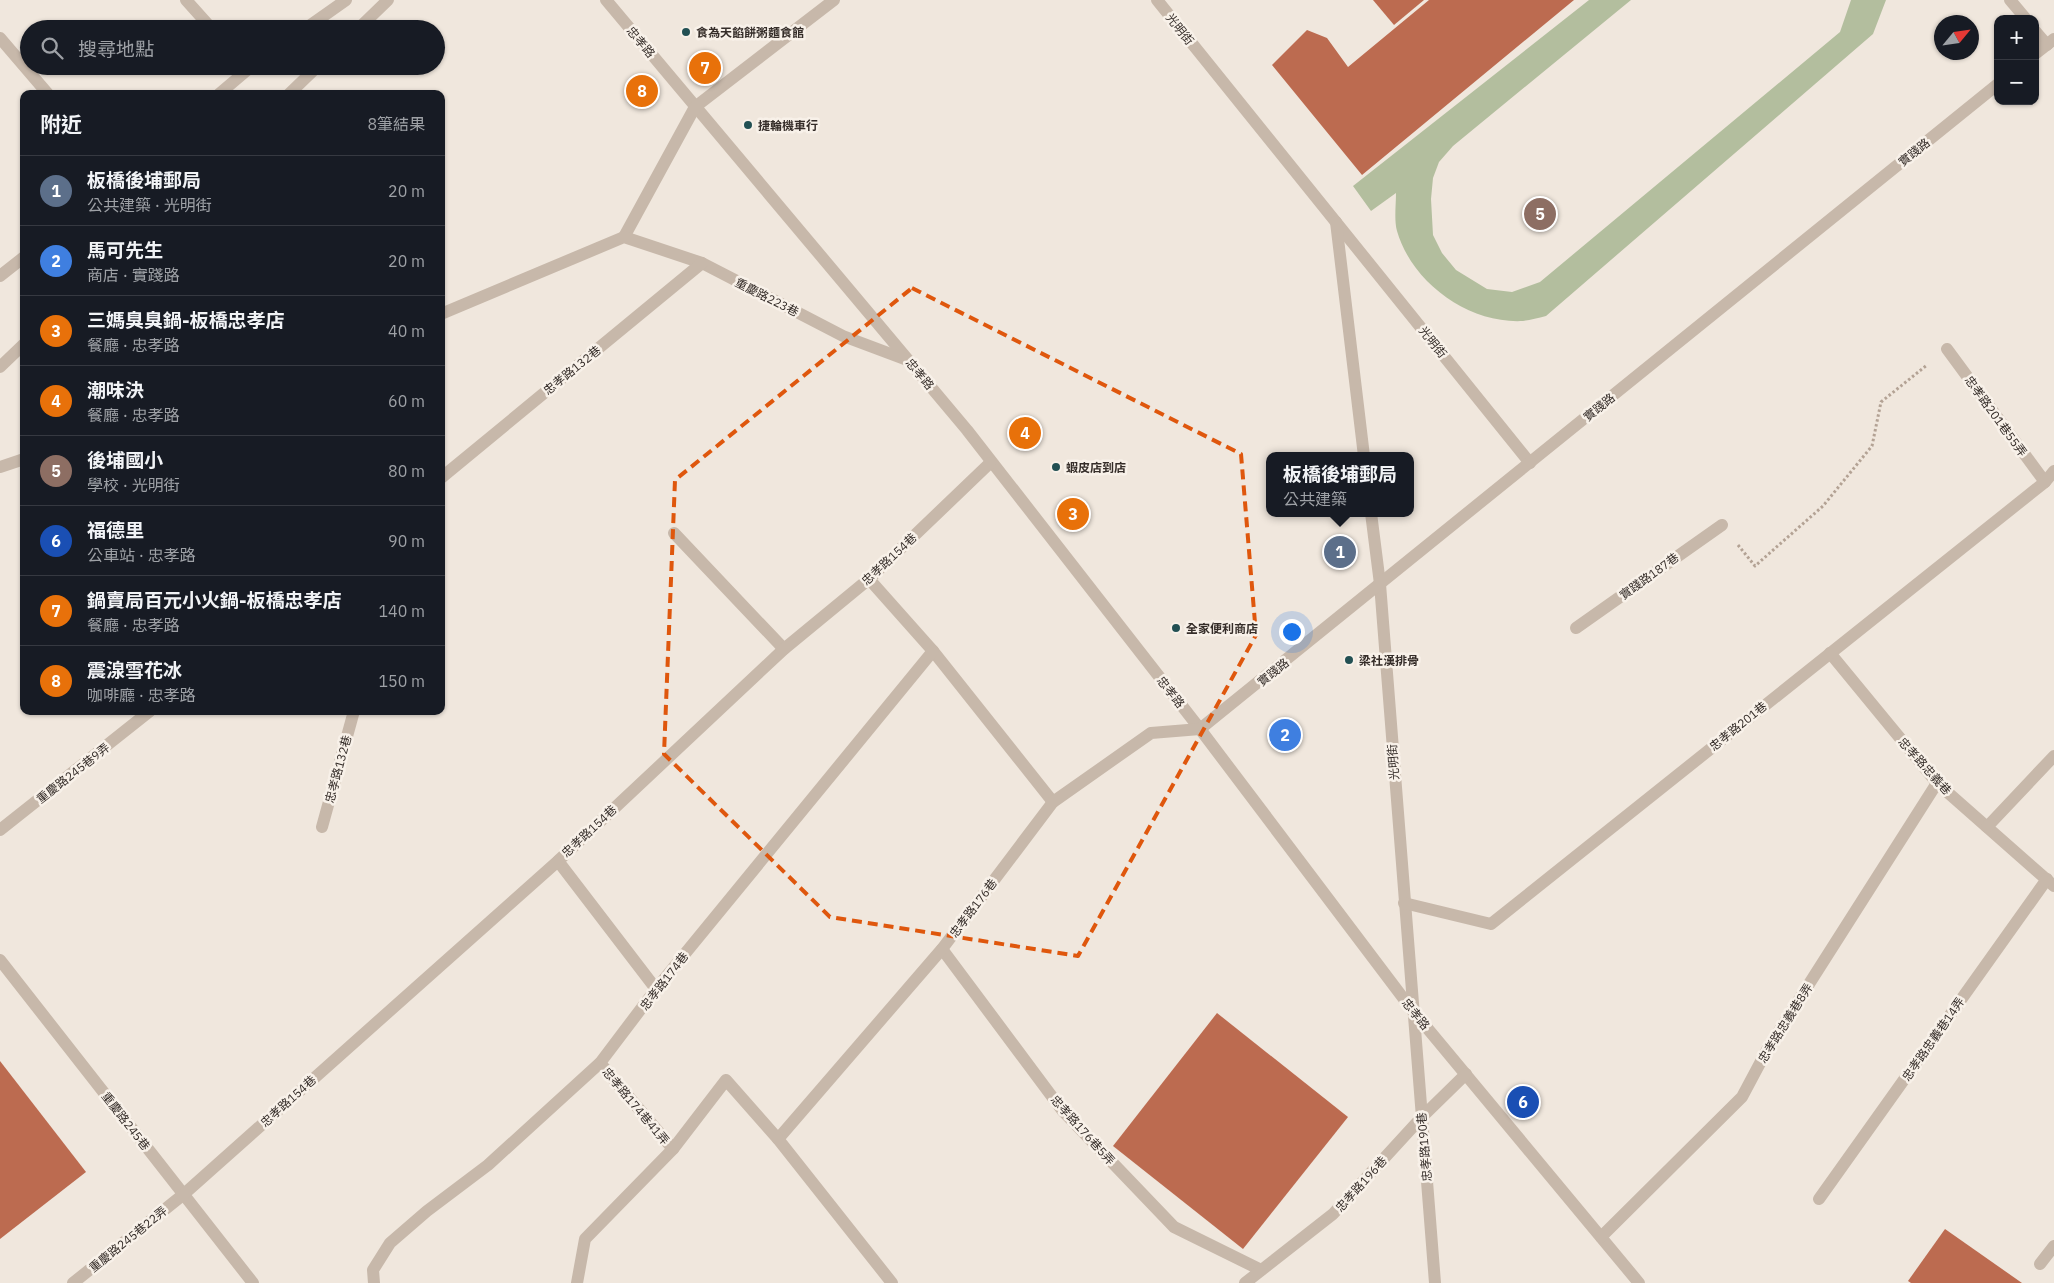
<!DOCTYPE html>
<html lang="zh-TW">
<meta charset="utf-8">
<style>
:root{--surface:#171b24;--page:#20242c;--text:#f1f3f6;--muted:#9ea1a6;--line:#363941;--accent:#8c9099}
body{margin:0;font-family:"IBM Plex Sans","Noto Sans TC",sans-serif;background:var(--page);color:var(--text)}
.controls{position:absolute;right:15px;top:15px;display:grid;overflow:hidden;border-radius:10px;box-shadow:0 1px 4px #0004}
.controls button{width:45px;height:45px;display:grid;place-items:center;padding:0;border:0;border-bottom:1px solid var(--line);background:var(--surface);color:var(--text);font:25px sans-serif}
.compass{position:absolute;left:1934px;top:15px;width:45px;height:45px;border-radius:50%;background:var(--surface);box-shadow:0 1px 4px #0004;rotate:61deg}
.you{position:absolute;left:1291px;top:631px;width:18px;height:18px;margin:-12px;border:4px solid #fff;border-radius:50%;background:#1a73e8;box-shadow:0 0 0 8px #1a73e833}
.badge{display:grid;place-items:center;width:32px;height:32px;border-radius:50%;background:var(--accent);color:#fff;font-size:16px;font-weight:700}
.pin{position:absolute;translate:-50% -50%;border:2px solid #fff;box-shadow:0 1px 5px #0006}
.popup{position:absolute;left:1266px;top:452px;width:148px;height:65px;box-sizing:border-box;display:grid;place-content:center;border-radius:10px;background:var(--surface);filter:drop-shadow(0 1px 4px #0005);font-size:16px;white-space:nowrap;color:var(--muted)}
.popup b{font-size:19px;color:var(--text)}
.popup::after{content:'';position:absolute;left:50%;top:100%;margin-left:-10px;border:10px solid transparent;border-top-color:var(--surface)}
.list{margin:0;padding:0;list-style:none}
h2{display:flex;justify-content:space-between;align-items:center;height:65px;margin:0;padding:0 20px;font-size:21px}
h2 small{font-size:16px;font-weight:400;color:var(--muted)}
.list li{display:grid;grid-template-columns:32px 1fr auto;gap:15px;align-items:center;box-sizing:border-box;height:70px;padding:0 20px;border-top:1px solid var(--line)}
.list b{display:block;font-size:19px;white-space:nowrap}
.list p{margin:0;font-size:16px;white-space:nowrap;color:var(--muted)}
.list em{font-size:16px;font-style:normal;color:var(--muted)}
.icon{flex:none;width:28px;height:28px;fill:none;stroke:currentColor;stroke-width:2;stroke-linecap:round;stroke-linejoin:round}
.map{position:relative;flex:none;width:2054px;height:1283px;overflow:hidden}
.search{position:absolute;background:var(--surface);box-shadow:0 1px 4px #0004;left:20px;top:20px;width:425px;height:55px;display:flex;align-items:center;gap:12px;box-sizing:border-box;padding:0 18px;border-radius:28px;color:var(--muted);font-size:19px}
.panel{position:absolute;background:var(--surface);box-shadow:0 1px 4px #0004;left:20px;top:90px;width:425px;height:625px;border-radius:10px}
.map>svg:first-child{display:block}
.park{fill:#b3be9e}
.building{fill:#bc6b50}
.lines{fill:none;stroke-linecap:round;stroke-linejoin:round}
.path{stroke:#b3a294;stroke-width:3;stroke-dasharray:2.5 2.5;stroke-linecap:butt}
.minor{stroke:#c7b8aa;stroke-width:12}
.marked{fill:none;stroke:#df570d;stroke-width:4;stroke-dasharray:10 6;stroke-linejoin:round}
.poi-dot{fill:#225053;stroke:#f8f1e9;stroke-width:2}
.labels{text-anchor:middle;dominant-baseline:central;stroke-width:5;stroke-linejoin:round;paint-order:stroke}
.street-label{font-size:12px;fill:#352d29;stroke:#f8f1e9}
.poi-label{font-size:12px;font-weight:bold;fill:#352d29;stroke:#f8f1e9;text-anchor:start}
</style>
<div class="map">
<svg width="2054" height="1283" viewBox="0 0 2054 1283">
<rect width="100%" height="100%" fill="#f0e7dd"/>
<path class="park" d="M1589,0h42l-178,146 -14,16 -6,16 -2,21 2,36 9,18 14,17 31,19 25,3 28,-10 300,-250 11,-32h35l-13,34 -327,282c-8,2 -16,4 -23,5 -54,3 -111,-38 -126,-90 -3,-11 -1,-26 -1,-38l-25,18 -18,-25z"/>
<g class="building">
<path d="M1373,0h51l-30,25z"/>
<path d="M1429,0h145l-212,175 -90,-110 35,-35 20,8 21,29z"/>
<path d="M1217,1013l131,104 -105,132 -130,-103z"/>
<path d="M0,1061l86,111 -86,67z"/>
<path d="M1945,1229l77,54h-111l-3,-2z"/>
</g>
<g class="lines">
<path class="path" d="M1738,545l17,21 68,-60 49,-60 9,-44 46,-37"/>
<g class="minor">
<path d="M186,0l26,29"/>
<path d="M606,0l361,430 233,299 213,282 226,272"/>
<path d="M1157,0l373,463"/>
<path d="M2010,0l16,19"/>
<path d="M305,29l41,-29"/>
<path d="M358,29l30,-29"/>
<path d="M2035,31l12,14"/>
<path d="M0,38l48,56"/>
<path d="M2035,54l19,-15"/>
<path d="M219,94l33,-28"/>
<path d="M289,94l29,-28"/>
<path d="M1336,222l28,234"/>
<path d="M624,237l71,-130 139,-107"/>
<path d="M0,276l24,-19"/>
<path d="M441,314l183,-77 78,26 141,73 64,24"/>
<path d="M1947,349l98,133"/>
<path d="M0,367l24,-23"/>
<path d="M0,467l24,-8"/>
<path d="M441,478l261,-215"/>
<path d="M1371,513l9,71 55,699"/>
<path d="M674,533l110,116"/>
<path d="M869,579l64,72 120,151"/>
<path d="M1576,628l146,-103"/>
<path d="M1830,653l107,130 117,103"/>
<path d="M1200,729l798,-645"/>
<path d="M322,827l32,-116"/>
<path d="M1987,827l67,-71"/>
<path d="M0,830l150,-119"/>
<path d="M558,861l98,128"/>
<path d="M1404,903l87,21 554,-442 9,-11"/>
<path d="M942,949l120,161 112,117 87,43"/>
<path d="M0,960l253,323"/>
<path d="M600,1063l73,86"/>
<path d="M778,1139l164,-190 111,-147 98,-69 49,-4"/>
<path d="M1819,1199l228,-320"/>
<path d="M1601,1237l141,-140 25,-47 170,-267"/>
<path d="M2040,1264l14,-18"/>
<path d="M73,1283l111,-89 374,-333 226,-212 85,-70 121,-116"/>
<path d="M374,1283l-1,-13 17,-27 37,-32 61,-46 112,-102 56,-74 277,-338"/>
<path d="M577,1283l8,-44 88,-90 53,-69 52,59 114,144"/>
<path d="M1245,1283l88,-69 88,-96 45,-44"/>
</g>
</g>
<path class="marked" d="M912,288l329,166 15,181 -178,321 -248,-39 -166,-163 11,-274z"/>
<g class="poi-dot">
<circle cx="686" cy="32" r="5"/>
<circle cx="748" cy="125" r="5"/>
<circle cx="1056" cy="467" r="5"/>
<circle cx="1176" cy="628" r="5"/>
<circle cx="1349" cy="660" r="5"/>
</g>
<g class="labels">
<g class="street-label">
<text transform="translate(1180 29) rotate(51)">光明街</text>
<text transform="translate(641 42) rotate(50)">忠孝路</text>
<text transform="translate(1914 152) rotate(-39)">實踐路</text>
<text transform="translate(767 297) rotate(27)">重慶路223巷</text>
<text transform="translate(1433 342) rotate(51)">光明街</text>
<text transform="translate(572 370) rotate(-39)">忠孝路132巷</text>
<text transform="translate(920 374) rotate(50)">忠孝路</text>
<text transform="translate(1599 407) rotate(-39)">實踐路</text>
<text transform="translate(1996 416) rotate(54)">忠孝路201巷55弄</text>
<text transform="translate(889 559) rotate(-43)">忠孝路154巷</text>
<text transform="translate(1649 576) rotate(-36)">實踐路187巷</text>
<text transform="translate(1273 672) rotate(-39)">實踐路</text>
<text transform="translate(1171 692) rotate(52)">忠孝路</text>
<text transform="translate(1738 726) rotate(-39)">忠孝路201巷</text>
<text transform="translate(1393 762) rotate(-94)">光明街</text>
<text transform="translate(1925 766) rotate(48)">忠孝路忠義巷</text>
<text transform="translate(338 769) rotate(-75)">忠孝路132巷</text>
<text transform="translate(73 773) rotate(-38)">重慶路245巷9弄</text>
<text transform="translate(589 831) rotate(-43)">忠孝路154巷</text>
<text transform="translate(973 908) rotate(-53)">忠孝路176巷</text>
<text transform="translate(664 981) rotate(-52)">忠孝路174巷</text>
<text transform="translate(1416 1014) rotate(51)">忠孝路</text>
<text transform="translate(1785 1023) rotate(-58)">忠孝路忠義巷8弄</text>
<text transform="translate(1933 1039) rotate(-55)">忠孝路忠義巷14弄</text>
<text transform="translate(288 1101) rotate(-42)">忠孝路154巷</text>
<text transform="translate(636 1106) rotate(50)">忠孝路174巷41弄</text>
<text transform="translate(126 1121) rotate(52)">重慶路245巷</text>
<text transform="translate(1083 1130) rotate(48)">忠孝路176巷5弄</text>
<text transform="translate(1424 1147) rotate(-95)">忠孝路190巷</text>
<text transform="translate(1361 1184) rotate(-48)">忠孝路196巷</text>
<text transform="translate(128 1239) rotate(-39)">重慶路245巷22弄</text>
</g>
<g class="poi-label">
<text x="696" y="32">食為天餡餅粥麵食館</text>
<text x="758" y="125">捷輪機車行</text>
<text x="1066" y="467">蝦皮店到店</text>
<text x="1186" y="628">全家便利商店</text>
<text x="1359" y="660">梁社漢排骨</text>
</g>
</g>
</svg>
<div class="controls">
<button>+</button>
<button>−</button>
</div>
<svg class="compass" viewBox="-18 -18 36 36"><path d="M0-13l5 13h-10z" fill="#e53935"/><path d="M0 13l5-13h-10z" fill="#9ea1a6"/></svg>
<div class="you"></div>
<div class="pin badge" style="left:1340px;top:552px;background:#5c6f8a">1</div>
<div class="popup"><b>板橋後埔郵局</b>公共建築</div>
<div class="pin badge" style="left:1285px;top:735px;background:#3f7fe0">2</div>
<div class="pin badge" style="left:1073px;top:514px;background:#e8710a">3</div>
<div class="pin badge" style="left:1025px;top:433px;background:#e8710a">4</div>
<div class="pin badge" style="left:1540px;top:214px;background:#8d6e63">5</div>
<div class="pin badge" style="left:1523px;top:1102px;background:#1a4fb4">6</div>
<div class="pin badge" style="left:705px;top:68px;background:#e8710a">7</div>
<div class="pin badge" style="left:642px;top:91px;background:#e8710a">8</div>
<div class="search"><svg class="icon" aria-label="search" viewBox="0 0 24 24"><circle cx="10" cy="10" r="6"/><path d="M15 15l6 6"/></svg>搜尋地點</div>
<section class="panel">
<h2>附近<small>8筆結果</small></h2>
<ul class="list">
<li><span class="badge" style="background:#5c6f8a">1</span><div><b>板橋後埔郵局</b><p>公共建築 · 光明街</p></div><em>20 m</em></li>
<li><span class="badge" style="background:#3f7fe0">2</span><div><b>馬可先生</b><p>商店 · 實踐路</p></div><em>20 m</em></li>
<li><span class="badge" style="background:#e8710a">3</span><div><b>三媽臭臭鍋-板橋忠孝店</b><p>餐廳 · 忠孝路</p></div><em>40 m</em></li>
<li><span class="badge" style="background:#e8710a">4</span><div><b>潮味決</b><p>餐廳 · 忠孝路</p></div><em>60 m</em></li>
<li><span class="badge" style="background:#8d6e63">5</span><div><b>後埔國小</b><p>學校 · 光明街</p></div><em>80 m</em></li>
<li><span class="badge" style="background:#1a4fb4">6</span><div><b>福德里</b><p>公車站 · 忠孝路</p></div><em>90 m</em></li>
<li><span class="badge" style="background:#e8710a">7</span><div><b>鍋賣局百元小火鍋-板橋忠孝店</b><p>餐廳 · 忠孝路</p></div><em>140 m</em></li>
<li><span class="badge" style="background:#e8710a">8</span><div><b>震湶雪花冰</b><p>咖啡廳 · 忠孝路</p></div><em>150 m</em></li>
</ul>
</section>
</div>
